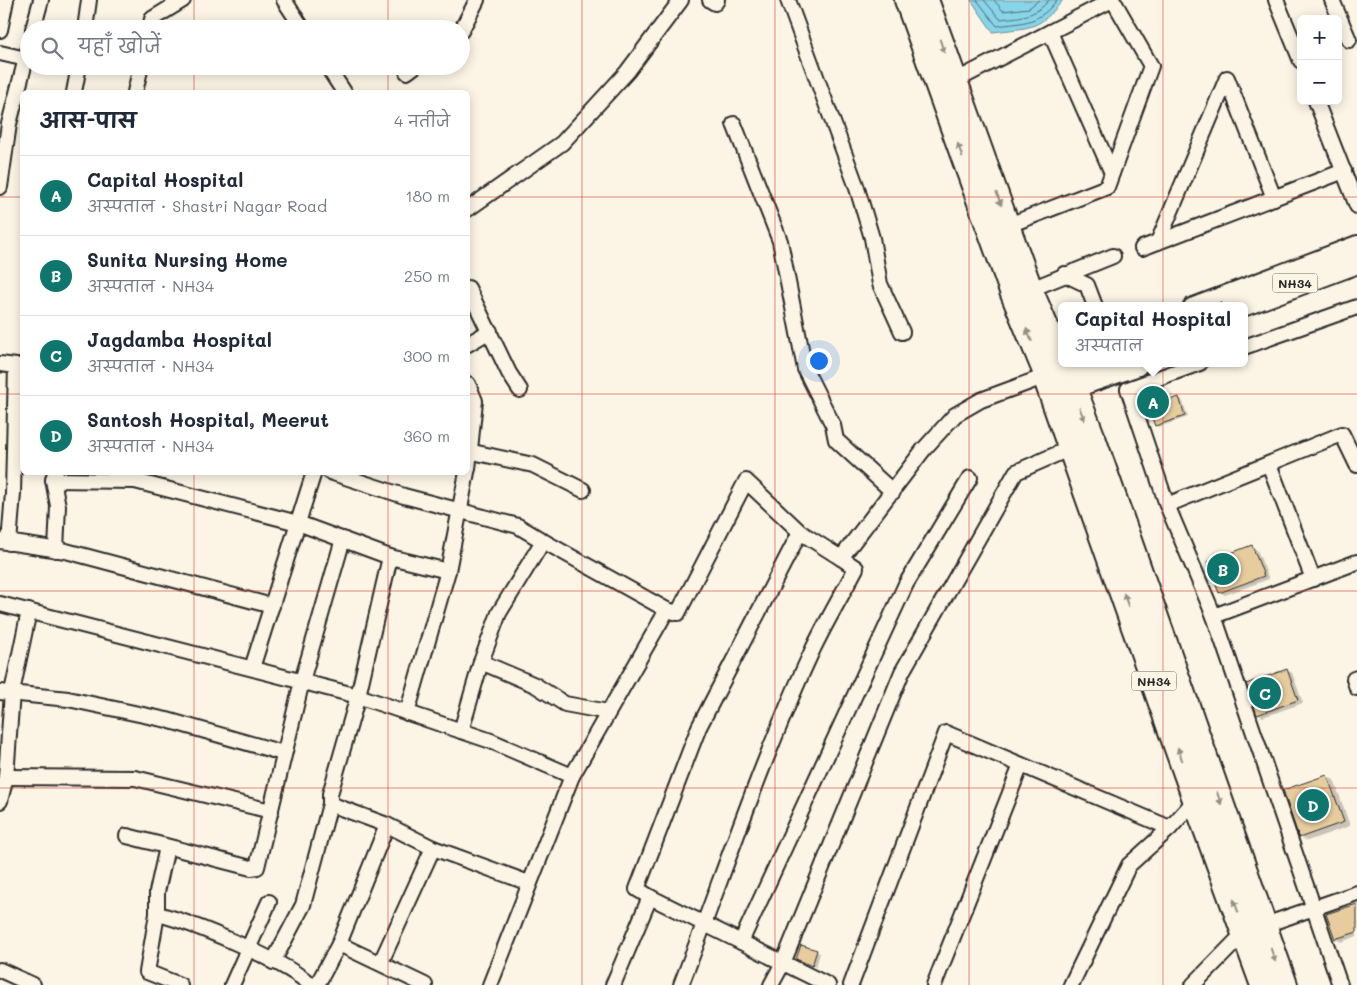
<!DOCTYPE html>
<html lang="hi">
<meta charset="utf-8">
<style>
:root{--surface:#fff;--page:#f2f2f3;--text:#1f2937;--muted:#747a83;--line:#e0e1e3;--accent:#0f766e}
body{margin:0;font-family:Mali,"Playpen Sans Deva",sans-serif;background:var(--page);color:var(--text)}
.controls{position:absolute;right:15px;top:15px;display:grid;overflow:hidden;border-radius:8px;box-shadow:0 2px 12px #0003}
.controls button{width:45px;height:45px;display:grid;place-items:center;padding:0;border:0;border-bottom:1px solid var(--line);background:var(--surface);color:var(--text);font:25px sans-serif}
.you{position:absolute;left:818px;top:360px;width:18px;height:18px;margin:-12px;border:4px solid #fff;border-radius:50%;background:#1a73e8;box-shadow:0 0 0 8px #1a73e833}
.badge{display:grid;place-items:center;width:32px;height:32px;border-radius:50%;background:var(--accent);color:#fff;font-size:16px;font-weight:700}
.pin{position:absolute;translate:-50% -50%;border:2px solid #fff;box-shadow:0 1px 5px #0006}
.popup{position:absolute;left:1058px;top:302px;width:190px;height:65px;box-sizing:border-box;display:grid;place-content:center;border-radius:8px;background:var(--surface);filter:drop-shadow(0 1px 4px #0005);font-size:16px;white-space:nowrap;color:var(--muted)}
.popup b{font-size:19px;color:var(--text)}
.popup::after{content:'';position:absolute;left:50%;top:100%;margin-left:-10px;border:10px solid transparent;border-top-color:var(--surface)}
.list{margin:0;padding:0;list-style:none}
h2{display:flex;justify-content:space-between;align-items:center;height:65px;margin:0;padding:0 20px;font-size:21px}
h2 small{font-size:16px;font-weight:400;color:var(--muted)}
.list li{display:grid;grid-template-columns:32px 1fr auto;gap:15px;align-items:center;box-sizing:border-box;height:80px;padding:0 20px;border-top:1px solid var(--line)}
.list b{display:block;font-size:19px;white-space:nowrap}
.list p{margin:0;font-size:16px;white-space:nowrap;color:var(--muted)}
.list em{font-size:16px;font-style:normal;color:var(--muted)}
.icon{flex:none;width:28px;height:28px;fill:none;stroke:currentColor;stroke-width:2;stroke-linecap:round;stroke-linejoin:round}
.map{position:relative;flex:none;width:1357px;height:985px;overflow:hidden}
.search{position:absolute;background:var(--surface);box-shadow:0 2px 12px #0003;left:20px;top:20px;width:450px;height:55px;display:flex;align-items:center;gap:12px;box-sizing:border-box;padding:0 18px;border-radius:28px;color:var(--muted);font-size:19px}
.panel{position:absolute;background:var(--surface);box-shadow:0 2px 12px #0003;left:20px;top:90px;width:450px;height:385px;border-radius:8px}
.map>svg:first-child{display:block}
.water{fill:#88d4e8;stroke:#63909c}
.shadow{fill:#0003}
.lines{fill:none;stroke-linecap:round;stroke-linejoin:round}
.shore{stroke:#506f77;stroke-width:1}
.building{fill:#e7cd9d;stroke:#2b2b2b}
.street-casing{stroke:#2b2b2b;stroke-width:18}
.primary-casing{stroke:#2b2b2b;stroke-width:26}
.highway-casing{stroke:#2b2b2b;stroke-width:30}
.street{stroke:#fcf5e5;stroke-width:14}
.primary{stroke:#fcf5e5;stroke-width:22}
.highway{stroke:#fcf5e5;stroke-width:26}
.oneway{fill:#949088}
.grid{fill:none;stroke:#c8321e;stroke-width:1;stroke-opacity:0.55}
.labels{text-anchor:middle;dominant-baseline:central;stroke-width:4;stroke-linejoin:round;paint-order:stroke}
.shield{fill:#fcf5e5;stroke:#6a6863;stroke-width:1}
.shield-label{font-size:12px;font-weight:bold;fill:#2b2b2b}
</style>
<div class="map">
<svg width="1357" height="985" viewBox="0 0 1357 985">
<rect width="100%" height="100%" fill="#fcf5e5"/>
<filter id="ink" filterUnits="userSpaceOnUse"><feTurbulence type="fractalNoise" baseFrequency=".02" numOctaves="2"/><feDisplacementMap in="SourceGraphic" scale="10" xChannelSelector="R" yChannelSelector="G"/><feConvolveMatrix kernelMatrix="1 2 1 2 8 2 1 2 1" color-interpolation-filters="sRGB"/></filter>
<g filter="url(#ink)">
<path class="water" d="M971,0h92c-25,31 -32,27 -70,32z"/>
<g class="shadow">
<path d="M1179,398l3,2 6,17 -29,10 -3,-2z"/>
<path d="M1252,547l5,3 12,29 -44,16 -5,-3z"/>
<path d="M1287,670l5,3 11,30 -40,14 -5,-3z"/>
<path d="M1326,776l8,4 16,46 -43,15 -7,-4z"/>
<path d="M1357,906v30l-16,6 -5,-3z"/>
<path d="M802,947l18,6 -4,14 -15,-6z"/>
</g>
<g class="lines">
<g class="shore">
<path d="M977,0l20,26c29,-4 41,-2 60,-26"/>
<path d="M984,0l16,19c20,-2 35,-2 49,-19"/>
<path d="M994,0l9,11 26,-3 10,-8"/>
</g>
</g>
<g class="building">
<path d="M1179,397l6,19 -30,10 -7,-19z"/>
<path d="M1252,545l12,31 -45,17 -12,-31z"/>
<path d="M1287,669l11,31 -41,15 -11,-31z"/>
<path d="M1327,775l17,47 -45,16 -16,-48z"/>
<path d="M1357,904v28l-22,7 -9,-25z"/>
<path d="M801,945l16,5 -5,16 -16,-7z"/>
</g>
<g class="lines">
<defs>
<g id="street">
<path d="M284,0l19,29"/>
<path d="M710,0l5,3 2,-3"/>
<path d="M788,0l68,185 16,53 8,46 22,48"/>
<path d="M1276,0l25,61"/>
<path d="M1332,0l17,40"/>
<path d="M33,29l8,-29"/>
<path d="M85,29l4,-29"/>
<path d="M150,29l2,-10 31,-19"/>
<path d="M0,30l6,-30"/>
<path d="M461,31l16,-31"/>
<path d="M1050,32l62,141"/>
<path d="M0,53l26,6"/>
<path d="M327,66l17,26"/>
<path d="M407,72l8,-6"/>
<path d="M955,81l157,-81"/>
<path d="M74,92l5,-26"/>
<path d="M135,92l6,-26"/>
<path d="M1316,101l41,105"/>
<path d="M734,124l46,117 25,128 28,56 3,15 57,52"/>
<path d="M0,187l9,-63 20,-77"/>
<path d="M468,209l94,-66 65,-71 54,-72"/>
<path d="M1009,225l98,-38 44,-121 -38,-66"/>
<path d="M1158,242l69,-164 47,120"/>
<path d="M1142,248l202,-77"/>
<path d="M1064,274l23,11 8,21"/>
<path d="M468,288l41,85 11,17"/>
<path d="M1031,289l82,-33"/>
<path d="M1191,306l166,-63"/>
<path d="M468,344l22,-13"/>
<path d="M1244,347l113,-40"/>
<path d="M1200,363l-72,26 39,116 47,111 126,369"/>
<path d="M0,364l16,2"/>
<path d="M468,384l7,17 -7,68"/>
<path d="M468,451l65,14 50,25"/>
<path d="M1269,464l44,115"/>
<path d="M55,472l-2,8 5,26 -2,44"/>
<path d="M330,472l74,24 114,30 25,15 -44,72 -18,49 -20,69"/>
<path d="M53,480l82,1 163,42 92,34 58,14"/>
<path d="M1167,505l175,-71 15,31"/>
<path d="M0,541l66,10 206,55"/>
<path d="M543,541l124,69 11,3 68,-132 54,51 41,26 83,-109 31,-34 26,-15 65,-24"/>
<path d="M9,543l4,-50 3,-127h6"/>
<path d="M0,604l358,92 133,45 81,35"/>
<path d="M1214,616l143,-54"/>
<path d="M481,662l54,23 30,19 43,8"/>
<path d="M252,668l62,-196"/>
<path d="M1357,678l-3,1 3,9"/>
<path d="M0,692l68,7 99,21 116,33"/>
<path d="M407,713l41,-142 19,-99"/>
<path d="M6,777l129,1 136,33"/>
<path d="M0,801l6,-24 6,-85 17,-81"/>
<path d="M330,804l57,21 46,23 96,35"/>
<path d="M127,836l124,32 6,-1 45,-186 41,-142"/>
<path d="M167,847l-10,45v22l-10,58 33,13"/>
<path d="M650,897l-13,-8 62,-162 101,-195"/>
<path d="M157,914c35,8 128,47 154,71"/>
<path d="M741,942l165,-358 64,-106"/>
<path d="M339,944l86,41"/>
<path d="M273,962l30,-57 27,-101v-10l28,-98 32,-139"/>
<path d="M381,962l52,-114"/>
<path d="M0,970l33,15"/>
<path d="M232,985l37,-83"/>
<path d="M317,985l22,-41 48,-119"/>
<path d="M490,985l82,-209 95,-166"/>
<path d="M613,985l37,-88 178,88"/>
<path d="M681,985c43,-112 81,-227 132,-336 13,-27 29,-54 43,-81l-15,-10"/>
<path d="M771,985l12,-22 119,-291 114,-200 57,-25"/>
<path d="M851,985l95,-252 224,95"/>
<path d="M934,985l87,-220"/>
<path d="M1071,985l58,-120 41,-37 26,-29"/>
<path d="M1193,985l52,-53 112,-39"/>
</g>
<g id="primary">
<path d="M906,0l106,294 34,82"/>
<path d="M927,0l104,289 31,73"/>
</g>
<g id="highway">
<path d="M1234,306l123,-46"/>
<path d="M1078,363l-32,13 150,423 68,186"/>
<path d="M1065,368l28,73 191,544"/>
<path d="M1055,391l80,-28"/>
</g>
</defs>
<use href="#street" class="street-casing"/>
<use href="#primary" class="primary-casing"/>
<use href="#highway" class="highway-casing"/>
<use href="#street" class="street"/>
<use href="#primary" class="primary"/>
<use href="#highway" class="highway"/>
</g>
<defs><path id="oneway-solid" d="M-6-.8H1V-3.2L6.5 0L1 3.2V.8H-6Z" transform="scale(1.25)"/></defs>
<g class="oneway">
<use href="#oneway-solid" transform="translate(942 46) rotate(71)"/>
<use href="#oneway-solid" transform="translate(960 150) rotate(-110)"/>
<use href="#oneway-solid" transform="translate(999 199) rotate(69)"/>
<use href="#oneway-solid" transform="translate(1029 335) rotate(-113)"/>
<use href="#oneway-solid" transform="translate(1082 414) rotate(68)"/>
<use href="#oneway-solid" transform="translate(1126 600) rotate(-109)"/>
<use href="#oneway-solid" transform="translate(1180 754) rotate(-109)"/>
<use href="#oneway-solid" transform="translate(1219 798) rotate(71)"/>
<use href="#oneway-solid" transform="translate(1236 906) rotate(-110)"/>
<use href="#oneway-solid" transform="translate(1273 955) rotate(71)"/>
</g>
</g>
<path class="grid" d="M194,0v29M388,0v29M582,0v985M775,0v985M969,0v985M1163,0v985M194,66v26M388,66v26M0,197h22M468,197h889M0,394h22M468,394h889M194,472v513M388,472v513M0,591h1357M0,788h1357"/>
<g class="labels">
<g class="shield">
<rect x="1272.5" y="273.5" width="45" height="19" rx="4"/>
<rect x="1131.5" y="671.5" width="45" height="19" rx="4"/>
</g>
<g class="shield-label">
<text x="1295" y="283">NH34</text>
<text x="1154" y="681">NH34</text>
</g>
</g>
</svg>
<div class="controls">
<button>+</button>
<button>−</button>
</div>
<div class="you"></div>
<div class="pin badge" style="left:1153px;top:402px">A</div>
<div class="popup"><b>Capital Hospital</b>अस्पताल</div>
<div class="pin badge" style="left:1223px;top:569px">B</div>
<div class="pin badge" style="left:1265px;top:693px">C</div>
<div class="pin badge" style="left:1313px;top:805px">D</div>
<div class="search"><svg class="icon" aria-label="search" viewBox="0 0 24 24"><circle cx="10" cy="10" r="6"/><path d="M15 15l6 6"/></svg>यहाँ खोजें</div>
<section class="panel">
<h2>आस-पास<small>4 नतीजे</small></h2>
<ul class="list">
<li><span class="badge">A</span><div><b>Capital Hospital</b><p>अस्पताल · Shastri Nagar Road</p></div><em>180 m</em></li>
<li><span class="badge">B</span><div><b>Sunita Nursing Home</b><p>अस्पताल · NH34</p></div><em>250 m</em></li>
<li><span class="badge">C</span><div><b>Jagdamba Hospital</b><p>अस्पताल · NH34</p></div><em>300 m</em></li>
<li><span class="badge">D</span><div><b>Santosh Hospital, Meerut</b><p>अस्पताल · NH34</p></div><em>360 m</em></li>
</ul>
</section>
</div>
